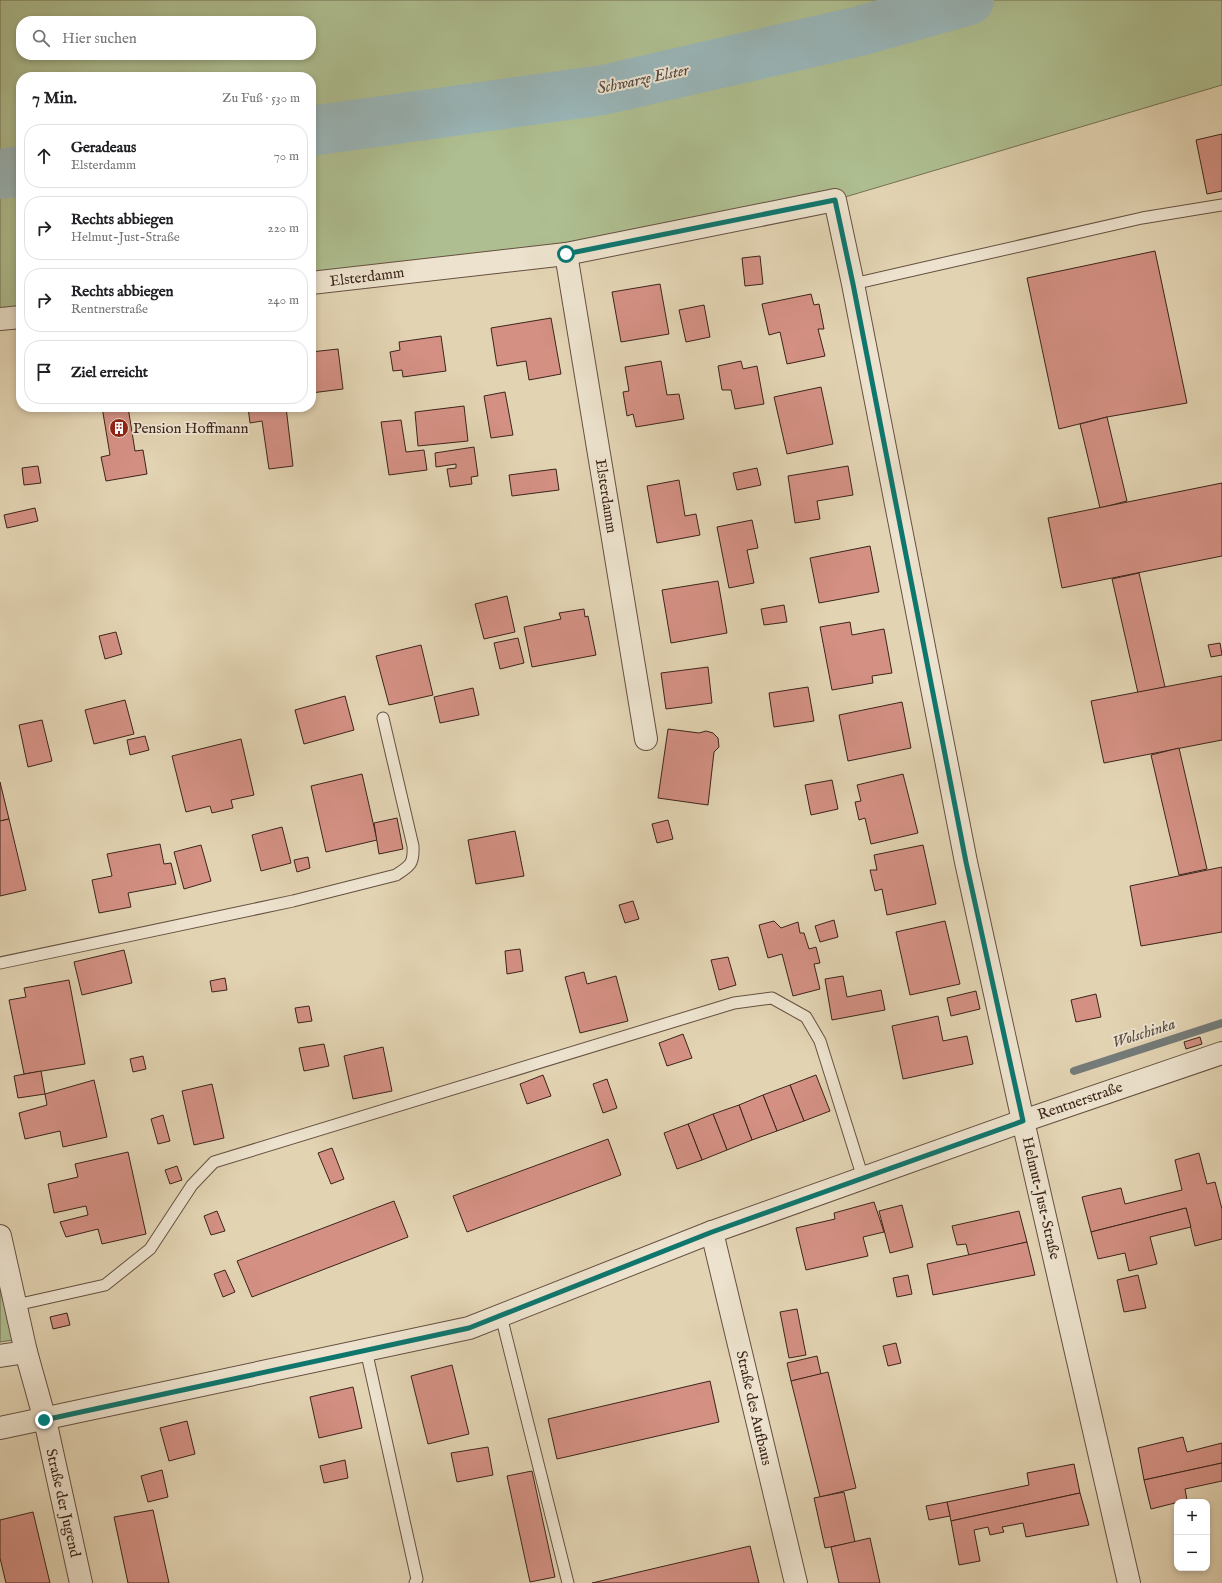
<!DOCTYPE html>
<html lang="de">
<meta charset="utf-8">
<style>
:root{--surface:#fff;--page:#f2f2f2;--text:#202124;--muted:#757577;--line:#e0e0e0}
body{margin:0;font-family:"IM FELL English",serif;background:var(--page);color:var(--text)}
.controls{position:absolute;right:12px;bottom:12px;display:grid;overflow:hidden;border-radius:8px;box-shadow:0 2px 6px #0003}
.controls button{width:36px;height:36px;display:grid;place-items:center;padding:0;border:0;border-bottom:1px solid var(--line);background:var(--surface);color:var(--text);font:20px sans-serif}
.stop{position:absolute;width:12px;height:12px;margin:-9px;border:3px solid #0f766e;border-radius:50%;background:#fff}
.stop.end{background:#0f766e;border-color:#fff;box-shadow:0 1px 4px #0008}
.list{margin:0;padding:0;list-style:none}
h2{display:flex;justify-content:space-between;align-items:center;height:52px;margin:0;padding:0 16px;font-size:17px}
h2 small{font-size:13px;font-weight:400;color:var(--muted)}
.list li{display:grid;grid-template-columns:26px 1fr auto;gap:12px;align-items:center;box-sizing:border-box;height:64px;margin:0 8px 8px;padding:0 8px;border:1px solid var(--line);border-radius:16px}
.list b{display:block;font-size:15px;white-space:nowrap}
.list p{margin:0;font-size:13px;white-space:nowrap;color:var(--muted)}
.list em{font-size:13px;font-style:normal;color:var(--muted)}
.icon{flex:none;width:22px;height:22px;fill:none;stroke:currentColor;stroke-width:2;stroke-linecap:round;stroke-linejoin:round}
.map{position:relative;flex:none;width:1222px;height:1583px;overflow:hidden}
.search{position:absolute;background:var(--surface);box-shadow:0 2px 6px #0003;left:16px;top:16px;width:300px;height:44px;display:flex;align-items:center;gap:10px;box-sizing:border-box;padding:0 14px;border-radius:16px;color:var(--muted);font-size:15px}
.panel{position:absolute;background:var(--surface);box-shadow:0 2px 6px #0003;left:16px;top:72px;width:300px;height:340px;border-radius:16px}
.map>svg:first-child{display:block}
.green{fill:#aebe90;stroke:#757156;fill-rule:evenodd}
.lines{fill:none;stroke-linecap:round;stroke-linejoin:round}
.stream{stroke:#747b79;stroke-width:8}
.river{stroke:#99b5b7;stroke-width:50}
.building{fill:#d39083;stroke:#3c241b}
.service-casing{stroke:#665041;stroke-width:13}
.minor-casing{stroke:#665041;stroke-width:24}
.service{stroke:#ece2cd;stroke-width:11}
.minor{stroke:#ece2cd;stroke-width:22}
.route{stroke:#0f766e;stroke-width:5}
.labels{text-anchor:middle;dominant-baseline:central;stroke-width:4;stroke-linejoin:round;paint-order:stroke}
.street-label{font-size:15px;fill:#3c241b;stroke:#ece2cd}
.poi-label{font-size:15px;fill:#3c241b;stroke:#ece2cd;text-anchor:start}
.water-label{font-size:16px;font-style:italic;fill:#534842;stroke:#ece2cd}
</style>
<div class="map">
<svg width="1222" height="1583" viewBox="0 0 1222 1583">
<rect width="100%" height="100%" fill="#e2d3b2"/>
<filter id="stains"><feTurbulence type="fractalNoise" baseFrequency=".005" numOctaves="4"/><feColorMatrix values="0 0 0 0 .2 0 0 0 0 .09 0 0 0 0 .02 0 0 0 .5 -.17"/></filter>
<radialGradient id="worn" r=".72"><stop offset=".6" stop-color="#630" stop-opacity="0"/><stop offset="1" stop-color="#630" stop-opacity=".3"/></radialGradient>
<g class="green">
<path d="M0,0h1222v85l-387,115 -524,83v-206h-290v240l-21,2zM21,21h290v34h-290z"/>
<path d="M0,1287l13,53 -13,2z"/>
</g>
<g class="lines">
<path class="stream" d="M1074,1071l148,-48"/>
<g class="river">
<path d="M311,131l292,-41 257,-59 109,-31"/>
<path d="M0,174l21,-3"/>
</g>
</g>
<g class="building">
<path d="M1222,134v57l-15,3 -11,-54z"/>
<path d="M1155,251l32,152 -80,14 -48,12 -32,-151z"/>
<path d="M760,256l3,28 -18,2 -3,-28z"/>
<path d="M660,284l9,50 -48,8 -9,-50z"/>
<path d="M811,294l3,11 5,-1 5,25h-6l7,27 -38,8 -7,-32 -11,3 -7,-31z"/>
<path d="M704,305l6,32 -24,5 -7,-32z"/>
<path d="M551,318l10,56 -32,6 -3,-19 -29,5 -6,-38z"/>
<path d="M441,336l5,35 -43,6 -1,-7 -9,1 -3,-19 10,-2 -1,-8z"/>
<path d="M338,349l5,40 -32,4v-41z"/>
<path d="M661,361l6,34 12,-1 5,25 -48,8 -3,-13 -6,2 -4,-24 6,-1 -4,-24z"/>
<path d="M741,361l2,8 14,-3 7,38 -29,5 -4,-19h-9l-4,-24z"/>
<path d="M821,387l12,57 -46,10 -13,-57z"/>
<path d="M505,392l8,43 -22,3 -7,-42z"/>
<path d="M464,406l4,35 -50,5 -3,-34z"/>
<path d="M102,407h26l7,44 8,-1 4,24 -41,7 -5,-24 9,-2z"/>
<path d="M248,407h38l7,59 -24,3 -7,-48 -12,2z"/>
<path d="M1107,417l20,84 -27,7 -20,-84z"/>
<path d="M401,420l5,32 18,-2 3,20 -38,5 -8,-53z"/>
<path d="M474,447l4,29 -7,1 1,7 -22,3 -3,-18 9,-1v-4l-20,3 -1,-14z"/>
<path d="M38,466l3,17 -17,2 -2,-17z"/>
<path d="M848,466l5,29 -36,6 3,18 -25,4 -7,-47z"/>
<path d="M757,468l4,17 -24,5 -4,-17z"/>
<path d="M556,469l3,21 -47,6 -3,-21z"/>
<path d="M679,480l6,36 11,-2 4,21 -43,8 -10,-57z"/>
<path d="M1222,483v73l-160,32 -14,-70z"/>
<path d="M35,508l3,13 -31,7 -3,-13z"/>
<path d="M752,520l6,28 -11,2 7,33 -25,5 -12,-61z"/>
<path d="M870,546l9,46 -60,11 -9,-45z"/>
<path d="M1139,573l26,114 -27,6 -26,-114z"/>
<path d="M718,581l9,52 -56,10 -9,-53z"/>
<path d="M507,596l8,36 -31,7 -9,-35z"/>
<path d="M784,605l3,17 -23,3 -3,-16z"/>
<path d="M584,609l1,8 3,-1 8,39 -64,12 -8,-40 37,-8 -2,-6z"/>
<path d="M850,622l2,13 32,-6 8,44 -20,3 1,7 -41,7 -12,-63z"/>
<path d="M116,632l6,22 -17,5 -6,-23z"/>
<path d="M518,638l6,25 -24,6 -6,-26z"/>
<path d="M1220,643l2,12 -11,2 -3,-12z"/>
<path d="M421,645l12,50 -44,10 -13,-49z"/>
<path d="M708,667l4,36 -46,6 -5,-36z"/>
<path d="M1222,676v64l-118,23 -13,-62z"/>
<path d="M808,687l6,34 -40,6 -5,-34z"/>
<path d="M473,688l6,27 -39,8 -6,-26z"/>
<path d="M345,696l9,34 -50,14 -9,-34z"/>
<path d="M125,700l9,34 -40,10 -9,-34z"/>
<path d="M902,702l9,46 -63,13 -9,-46z"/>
<path d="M42,720l10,41 -24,6 -9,-42z"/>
<path d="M668,729l31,4 7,-2 7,2 5,5 1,9 -5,5 -6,53 -50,-7z"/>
<path d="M145,736l4,14 -19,5 -3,-15z"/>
<path d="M241,739l13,56 -23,5 2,8 -21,5 -2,-7 -24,6 -14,-56z"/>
<path d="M1179,748l28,121 -28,6 -28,-120z"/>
<path d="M362,774l15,66 -51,12 -15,-66z"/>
<path d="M903,774l15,59 -47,11 -6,-26 -6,2 -4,-18 6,-1 -4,-16z"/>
<path d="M832,780l6,29 -27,6 -6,-30z"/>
<path d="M0,782l9,37 -9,2z"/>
<path d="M397,818l6,31 -24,5 -5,-31z"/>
<path d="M9,819l17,71 -26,6v-75z"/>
<path d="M668,820l5,19 -16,4 -5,-19z"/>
<path d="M282,827l9,36 -30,8 -9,-36z"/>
<path d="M515,831l9,45 -48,8 -8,-44z"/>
<path d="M160,844l4,20 7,-1 5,21 -48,9 3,14 -32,6 -7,-33 20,-4 -5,-22z"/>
<path d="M201,845l10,36 -27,8 -10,-37z"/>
<path d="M923,845l13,59 -49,11 -5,-26 -7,2 -5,-21h7l-3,-15z"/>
<path d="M308,857l2,11 -13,4 -3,-12z"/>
<path d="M1222,867v65l-81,14 -11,-60z"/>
<path d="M633,901l6,18 -14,4 -6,-18z"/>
<path d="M834,920l4,17 -18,5 -5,-16z"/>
<path d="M774,921l7,7 17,-6 2,11h4l5,16 7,-2 4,16 -6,1 6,25 -27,7 -11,-42 -14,4 -9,-33z"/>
<path d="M945,921l15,63 -50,11 -14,-63z"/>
<path d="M520,949l3,22 -16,3 -2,-23z"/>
<path d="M124,950l8,33 -50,12 -8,-33z"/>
<path d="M728,957l8,28 -17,5 -8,-30z"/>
<path d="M584,972l3,12 29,-8 12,45 -48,12 -15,-56z"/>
<path d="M843,976l4,21 34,-7 4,20 -53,10 -7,-41z"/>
<path d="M225,978l2,12 -15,2 -2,-11z"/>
<path d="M69,980l16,84 -61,10 -15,-74 17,-3 -2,-9z"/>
<path d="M976,991l4,18 -29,7 -4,-18z"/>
<path d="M1096,994l5,23 -25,5 -5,-22z"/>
<path d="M309,1006l3,15 -14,2 -3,-15z"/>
<path d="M938,1016l5,25 24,-5 6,28 -70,15 -11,-53z"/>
<path d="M683,1034l9,24 -25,8 -8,-23z"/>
<path d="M1200,1037l2,7 -16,5 -2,-7z"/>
<path d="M324,1044l5,22 -25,5 -5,-23z"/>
<path d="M383,1047l9,44 -39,8 -9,-43z"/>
<path d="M143,1056l3,13 -13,3 -3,-13z"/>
<path d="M41,1071l4,23 -27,4 -4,-22z"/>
<path d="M543,1075l8,21 -24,8 -7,-20z"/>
<path d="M816,1075l14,36 -26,10 -14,-36z"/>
<path d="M607,1079l10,29 -14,5 -10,-29z"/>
<path d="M94,1080l13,57 -44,10 -3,-16 -35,8 -6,-26 28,-8 -2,-11z"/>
<path d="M212,1084l12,54 -30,7 -12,-54z"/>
<path d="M790,1085l14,36 -27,10 -14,-36z"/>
<path d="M763,1095l14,36 -25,9 -13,-35z"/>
<path d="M739,1105l13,35 -25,10 -14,-36z"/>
<path d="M713,1114l14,36 -25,10 -14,-36z"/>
<path d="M163,1115l7,26 -12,3 -7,-25z"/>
<path d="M688,1124l14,36 -25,9 -13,-36z"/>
<path d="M608,1139l13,36 -154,57 -14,-36z"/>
<path d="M332,1148l12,31 -13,5 -13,-31z"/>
<path d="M128,1152l18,82 -44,10 -4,-15 -32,8 -6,-15 28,-7 -2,-9 -32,7 -6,-29 30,-7 -3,-13z"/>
<path d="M1199,1153l8,31 8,-2 7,27v30l-27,7 -9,-38 -95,24 -9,-35 39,-9 4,16 57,-14 -7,-30z"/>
<path d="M177,1166l5,14 -12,4 -5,-14z"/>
<path d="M394,1201l14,36 -156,60 -15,-36z"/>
<path d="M874,1202l10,30 -21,5 5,19 -62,14 -10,-42 39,-9 -1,-6z"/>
<path d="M902,1205l11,42 -23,6 -11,-42z"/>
<path d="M1186,1208l5,19 -41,10 7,27 -28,7 -4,-18 -27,6 -7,-27z"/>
<path d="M217,1211l8,20 -14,4 -7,-19z"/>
<path d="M1019,1211l8,31 -58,14 -3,-12 -9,1 -5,-19z"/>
<path d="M1027,1242l8,33 -102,20 -6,-31z"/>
<path d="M225,1270l10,22 -12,5 -9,-23z"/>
<path d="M908,1275l4,19 -15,3 -4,-19z"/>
<path d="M1138,1275l8,33 -22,4 -7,-32z"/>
<path d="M797,1309l9,46 -17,3 -9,-46z"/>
<path d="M67,1313l3,12 -17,4 -3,-12z"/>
<path d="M896,1343l5,20 -13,3 -5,-20z"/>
<path d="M817,1356l4,18 -30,7 -4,-18z"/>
<path d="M452,1365l17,69 -41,10 -17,-68z"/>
<path d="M828,1372l28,116 -36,9 -29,-116z"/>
<path d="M710,1381l9,41 -162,37 -9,-40z"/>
<path d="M353,1387l9,41 -43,10 -9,-41z"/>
<path d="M187,1421l8,33 -26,7 -9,-33z"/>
<path d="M1183,1437l4,15 35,-9v20l-78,17 -6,-32z"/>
<path d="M488,1447l5,28 -36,7 -6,-29z"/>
<path d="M345,1460l3,18 -24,5 -4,-17z"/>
<path d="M1222,1463v18l-37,8 2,11 -36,9 -7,-29z"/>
<path d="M1074,1464l6,29 -129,28 -4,-19 82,-17 -2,-12z"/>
<path d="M162,1470l6,27 -20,5 -7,-26z"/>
<path d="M532,1471l23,106 -25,5 -23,-106z"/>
<path d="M844,1492l11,50 -30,6 -11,-50z"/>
<path d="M1080,1493l9,32 -63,12 -3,-14 -21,4 2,5 -14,3 -2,-8 -14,3 6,31 -21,4 -8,-44z"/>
<path d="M947,1502l3,14 -21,4 -3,-14z"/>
<path d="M153,1510l16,73h-41l-14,-66z"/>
<path d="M33,1512l17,71h-44l-6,-25v-38z"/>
<path d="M870,1538l10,45h-41l-8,-36z"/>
<path d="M750,1546l9,37h-167z"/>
</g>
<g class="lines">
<defs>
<g id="service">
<path d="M853,284l289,-66 80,-13"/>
<path d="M0,963l293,-62 103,-26c14,-9 18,-11 17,-29l-30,-128"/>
<path d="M16,1305l89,-20 45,-36 42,-64 22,-23 520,-159 38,-5 34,19 14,24 43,137"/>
<path d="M501,1316l67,267"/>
<path d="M366,1350l51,229 -2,4"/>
</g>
<g id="minor">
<path d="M566,254l80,485"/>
<path d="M311,283l255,-29 269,-54 18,84 113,578 57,259 106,462"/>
<path d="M0,319l21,-2"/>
<path d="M712,1232l84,351"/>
<path d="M0,1236l26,116 19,68 36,163"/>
<path d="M0,1356l26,-4"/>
<path d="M0,1428l469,-100 243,-96 311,-111 199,-68"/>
</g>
</defs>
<use href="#service" class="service-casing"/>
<use href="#minor" class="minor-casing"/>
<use href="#service" class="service"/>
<use href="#minor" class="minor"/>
</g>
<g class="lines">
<path class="route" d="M44,1420l425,-92 243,-96 311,-111 -57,-259 -113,-578 -18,-84 -269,54"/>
</g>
<defs>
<symbol id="building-disc" viewBox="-11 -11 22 22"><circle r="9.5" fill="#8f2418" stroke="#ece2cd"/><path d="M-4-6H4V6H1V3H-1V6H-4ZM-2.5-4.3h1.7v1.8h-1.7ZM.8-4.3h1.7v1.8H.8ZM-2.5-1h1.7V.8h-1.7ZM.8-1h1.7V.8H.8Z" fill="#fff"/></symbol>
</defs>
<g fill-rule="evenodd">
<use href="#building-disc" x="108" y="417" width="22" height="22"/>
</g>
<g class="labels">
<g class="street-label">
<text transform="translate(367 277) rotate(-7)">Elsterdamm</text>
<text transform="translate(606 496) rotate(81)">Elsterdamm</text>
<text transform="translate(1080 1101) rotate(-19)">Rentnerstraße</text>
<text transform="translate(1041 1198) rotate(77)">Helmut-Just-Straße</text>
<text transform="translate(754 1408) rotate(77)">Straße des Aufbaus</text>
<text transform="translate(63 1503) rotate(77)">Straße der Jugend</text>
</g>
<g class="poi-label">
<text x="133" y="428">Pension Hoffmann</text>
</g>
<g class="water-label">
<text transform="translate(643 80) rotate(-12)">Schwarze Elster</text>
<text transform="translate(1144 1034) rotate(-18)">Wolschinka</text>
</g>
</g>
<rect width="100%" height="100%" filter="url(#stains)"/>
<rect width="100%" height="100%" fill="url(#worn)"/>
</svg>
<div class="controls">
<button>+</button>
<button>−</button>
</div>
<div class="stop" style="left:566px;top:254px"></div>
<div class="stop end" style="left:44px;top:1420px"></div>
<div class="search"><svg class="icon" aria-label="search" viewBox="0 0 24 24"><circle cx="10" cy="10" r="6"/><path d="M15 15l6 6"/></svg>Hier suchen</div>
<section class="panel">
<h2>7 Min.<small>Zu Fuß · 530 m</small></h2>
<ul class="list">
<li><svg class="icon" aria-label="ahead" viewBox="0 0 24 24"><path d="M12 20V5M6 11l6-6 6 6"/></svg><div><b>Geradeaus</b><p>Elsterdamm</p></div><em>70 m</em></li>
<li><svg class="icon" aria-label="right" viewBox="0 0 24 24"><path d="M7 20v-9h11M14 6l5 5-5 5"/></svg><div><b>Rechts abbiegen</b><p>Helmut-Just-Straße</p></div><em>220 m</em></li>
<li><svg class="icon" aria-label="right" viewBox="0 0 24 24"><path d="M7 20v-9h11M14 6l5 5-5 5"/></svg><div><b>Rechts abbiegen</b><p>Rentnerstraße</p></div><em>240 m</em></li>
<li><svg class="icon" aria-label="arrive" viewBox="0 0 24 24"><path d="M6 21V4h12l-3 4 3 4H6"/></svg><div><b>Ziel erreicht</b></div></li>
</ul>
</section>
</div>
